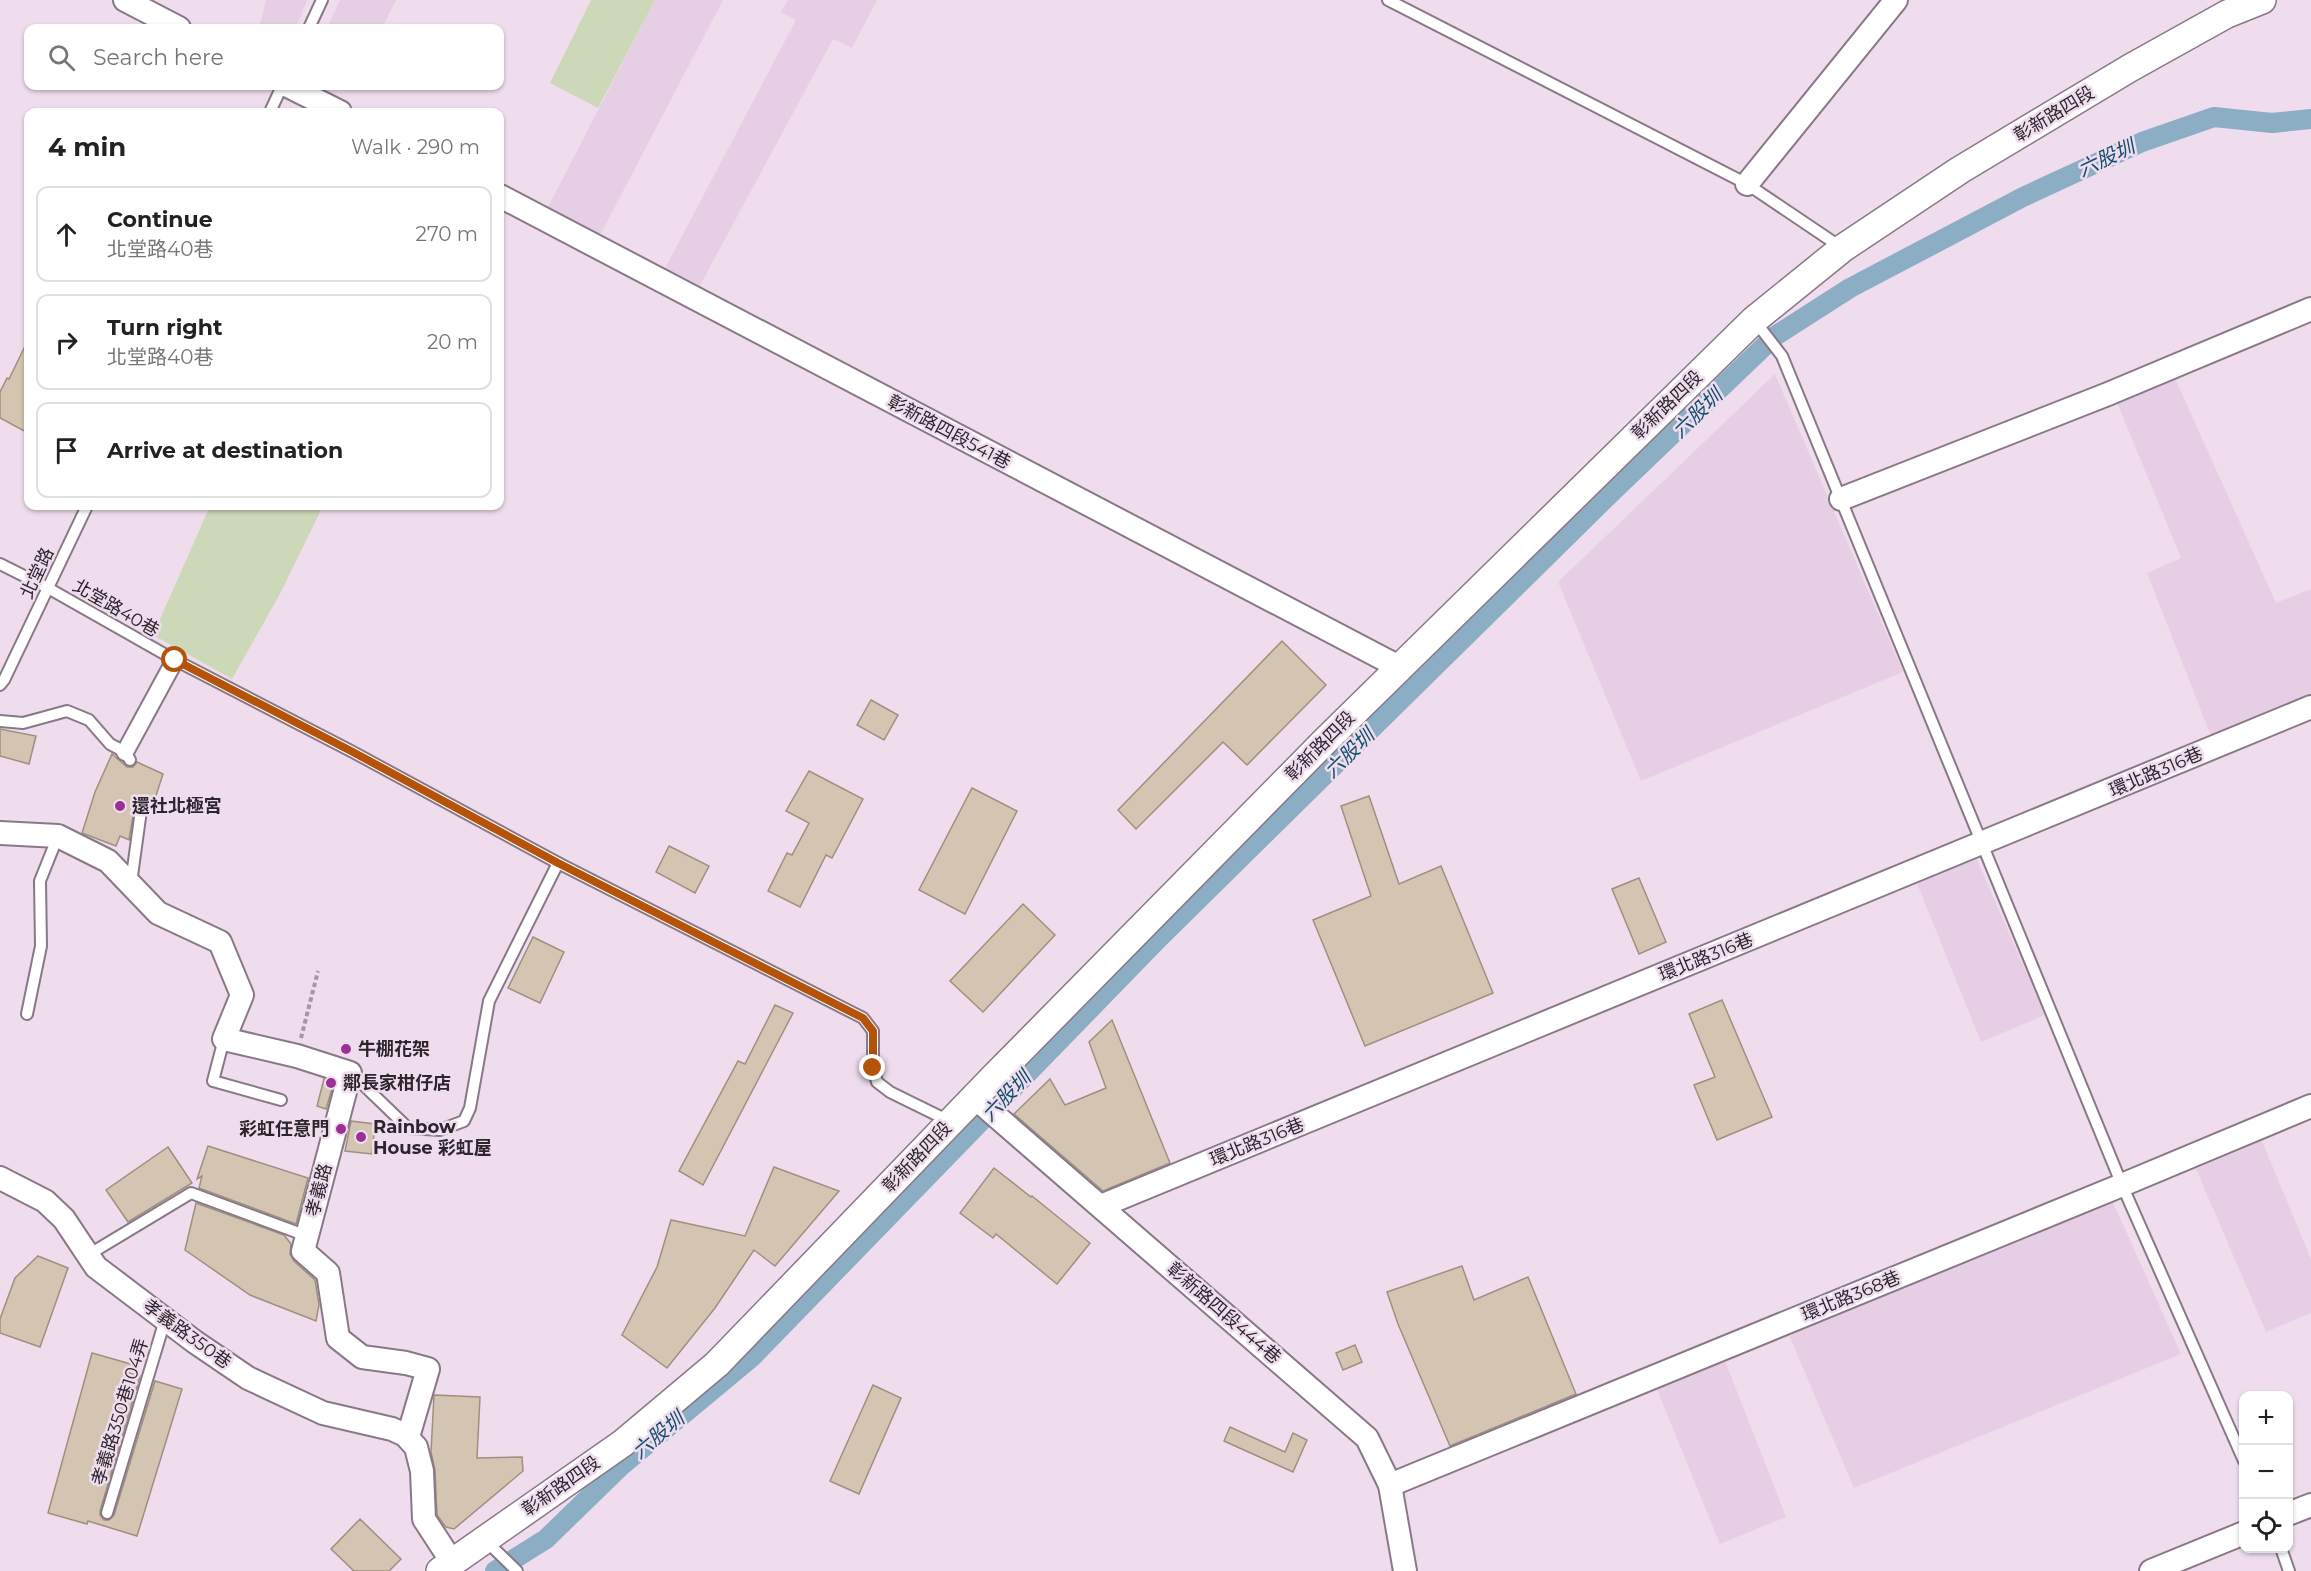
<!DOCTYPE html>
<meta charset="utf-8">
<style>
:root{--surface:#fff;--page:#f2f2f2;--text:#222;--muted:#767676;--line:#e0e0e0}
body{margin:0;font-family:Montserrat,"Noto Sans TC",sans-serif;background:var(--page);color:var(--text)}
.controls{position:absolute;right:18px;bottom:18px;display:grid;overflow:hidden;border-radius:12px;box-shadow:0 2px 4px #0004}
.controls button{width:54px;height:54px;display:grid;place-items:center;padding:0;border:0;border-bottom:2px solid var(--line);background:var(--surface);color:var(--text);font:30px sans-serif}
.stop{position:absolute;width:18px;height:18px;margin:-14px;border:4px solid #b45309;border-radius:50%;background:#fff}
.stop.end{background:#b45309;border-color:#fff;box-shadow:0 2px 6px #0008}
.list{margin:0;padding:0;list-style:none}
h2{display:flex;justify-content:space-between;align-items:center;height:78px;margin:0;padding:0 24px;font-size:26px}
h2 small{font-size:20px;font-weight:400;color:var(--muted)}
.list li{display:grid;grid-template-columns:39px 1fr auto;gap:18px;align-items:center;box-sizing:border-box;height:96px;margin:0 12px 12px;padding:0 12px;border:2px solid var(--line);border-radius:12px}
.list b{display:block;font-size:22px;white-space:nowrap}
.list p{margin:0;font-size:20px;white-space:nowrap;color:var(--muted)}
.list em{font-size:20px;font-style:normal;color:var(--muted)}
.icon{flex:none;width:33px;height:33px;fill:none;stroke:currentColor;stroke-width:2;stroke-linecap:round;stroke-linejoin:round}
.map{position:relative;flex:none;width:2311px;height:1571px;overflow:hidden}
.search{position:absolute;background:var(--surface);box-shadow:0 2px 4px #0004;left:24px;top:24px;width:480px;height:66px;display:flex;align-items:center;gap:15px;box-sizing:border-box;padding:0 21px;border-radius:12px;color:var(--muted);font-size:22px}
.panel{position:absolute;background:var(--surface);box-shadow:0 2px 4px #0004;left:24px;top:108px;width:480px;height:402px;border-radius:12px}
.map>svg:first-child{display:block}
.built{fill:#e6cee4}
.green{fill:#cdd8b9}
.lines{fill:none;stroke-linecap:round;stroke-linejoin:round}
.canal{stroke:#8baec4;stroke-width:20}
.building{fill:#d3c5b2;stroke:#9e907e;stroke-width:1.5}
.service-casing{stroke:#897888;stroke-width:14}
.pedestrian-casing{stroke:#897888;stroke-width:20}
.minor-casing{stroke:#897888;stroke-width:26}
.tertiary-casing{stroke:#897888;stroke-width:30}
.path{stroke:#a497a3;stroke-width:4;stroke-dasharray:4.5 3;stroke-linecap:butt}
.service{stroke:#fff;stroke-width:10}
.pedestrian{stroke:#fff;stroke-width:16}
.minor{stroke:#fff;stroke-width:22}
.tertiary{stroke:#fff;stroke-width:27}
.route{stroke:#b45309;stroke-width:8}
.poi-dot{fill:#993195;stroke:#efddee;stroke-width:2}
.labels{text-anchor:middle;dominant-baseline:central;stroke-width:5;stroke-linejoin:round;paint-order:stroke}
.street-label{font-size:18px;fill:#2c252b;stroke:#efddee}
.poi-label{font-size:18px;font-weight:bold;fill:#2c252b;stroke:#efddee;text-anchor:start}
.water-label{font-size:20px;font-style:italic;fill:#104f6e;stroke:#efddee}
</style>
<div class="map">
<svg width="2311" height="1571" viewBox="0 0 2311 1571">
<rect width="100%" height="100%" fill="#efddee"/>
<g class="built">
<path d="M266,0h41l-11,28h-37z"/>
<path d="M340,0h56l-14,28h-55z"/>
<path d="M655,0h68l-124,237 -52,-28z"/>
<path d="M788,0h89l-25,48 -19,-9 -136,252 -34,-19 133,-252 -15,-8z"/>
<path d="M1775,374l128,298 -262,109 -83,-199z"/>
<path d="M2174,376l102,227 35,-14v108l-100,39 -64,-163 34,-15 -67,-163z"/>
<path d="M1973,851l72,164 -64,27 -67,-166z"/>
<path d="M2262,1141l49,118v54l-45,19 -70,-163z"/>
<path d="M2112,1200l69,154 -327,134 -65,-153z"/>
<path d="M1724,1358l62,159 -66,27 -66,-162z"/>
</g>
<g class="green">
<path d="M591,0h64l-57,108 -48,-25z"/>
<path d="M210,506h113l-42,86 -49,87 -79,-44z"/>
</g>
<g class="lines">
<path class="canal" d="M495,1571l51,-32 75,-73 131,-109 407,-419 456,-449 160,-153 75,-48 173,-91 119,-55 72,-25 58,6 39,-4"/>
</g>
<g class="building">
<path d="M28,340v93l-28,-15v-26l7,-14 2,1z"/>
<path d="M1282,641l44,44 -79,80 -24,-23 -87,87 -18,-19z"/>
<path d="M871,700l27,15 -14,25 -27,-15z"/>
<path d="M0,729l36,7 -7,28 -29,-8z"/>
<path d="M112,754l15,13h6l4,-5 26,12 -11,34 -3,-1v-6l-3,-4 -6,-1 -4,3 -7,41 -9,-4 -4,10 -34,-13 13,-41z"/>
<path d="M809,771l54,28 -31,59 -6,-3 -26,52 -32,-16 19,-38 5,2 17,-32 -23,-12z"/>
<path d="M972,788l45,23 -52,103 -46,-24z"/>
<path d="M1369,796l30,88 42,-18 52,127 -128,53 -52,-126 58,-24 -30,-90z"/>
<path d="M669,846l40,20 -14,27 -39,-21z"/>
<path d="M1639,878l27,64 -27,12 -27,-65z"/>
<path d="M1023,904l32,31 -72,77 -33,-31z"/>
<path d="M533,937l31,15 -24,51 -32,-15z"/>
<path d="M1722,1000l50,117 -55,23 -23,-55 21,-8 -26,-63z"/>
<path d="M775,1005l18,8 -90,172 -24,-14 59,-110 7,3z"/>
<path d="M1112,1020l58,143 -67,28 -89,-77 36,-35 15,26 41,-17 -17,-46z"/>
<path d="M324,1079l10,3 -8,27 -9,-3z"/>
<path d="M351,1121l24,3 -3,30 -27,-3z"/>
<path d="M208,1146l100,32 -12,46 -97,-36 3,-12 -5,3z"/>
<path d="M168,1147l24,36 -64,39 -22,-32z"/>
<path d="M774,1167l65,24 -64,75 -21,-16 -39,58 -48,60 -45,-33 35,-68 14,-47 74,16z"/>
<path d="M994,1168l37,29 1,-1 58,47 -33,41 -61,-50 -3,4 -33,-25z"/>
<path d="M196,1203l88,32 7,9 -1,10 4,7 21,19 4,25 -3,16 -66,-26 -65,-45z"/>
<path d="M38,1256l30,12 -28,79 -40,-14v-14l15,-41z"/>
<path d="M1462,1266l12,34 54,-23 48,117 -126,52 -52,-122 -11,-32z"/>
<path d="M1355,1345l7,17 -19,8 -7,-17z"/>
<path d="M92,1353l39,11 -2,9 11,3 -40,135v4l4,5h5l5,-5 41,-134 27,8 -45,147 -49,-15 -1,3 -39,-11z"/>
<path d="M873,1385l28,13 -42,96 -29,-13z"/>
<path d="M434,1395l46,2 -3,61 45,-1 1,14 -69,58 -8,-2 -9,-12 -2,-45 -4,-18z"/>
<path d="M1230,1427l55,25 8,-19 14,7 -14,32 -69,-31z"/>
<path d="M360,1519l41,40 -12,12h-35l-23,-22z"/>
</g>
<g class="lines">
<defs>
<g id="service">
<path d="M1388,0l359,184 95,64"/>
<path d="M309,28l13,-28"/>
<path d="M270,112l12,-26"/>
<path d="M1755,321l27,35 340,829 122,276"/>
<path d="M0,564l48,24 127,72 176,91 207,112 305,155 10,13v37l4,14 13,10 61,30"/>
<path d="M0,685l4,-5 83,-174"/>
<path d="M0,721l23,2 44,-12 22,9 21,24 15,8 5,8"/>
<path d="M131,883l11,-80"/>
<path d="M27,1014l14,-68 -1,-65 18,-45"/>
<path d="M224,1039l-11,42 68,19"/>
<path d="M351,1073l57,55 32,2 24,-9 6,-13 19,-107 69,-138"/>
<path d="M88,1255l103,-62 116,43"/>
<path d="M107,1513l58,-193"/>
<path d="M485,1540l32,31"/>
<path d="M2281,1548l8,23"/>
</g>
<path id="pedestrian" d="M125,752l50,-92"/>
<g id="minor">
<path d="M125,0l54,28"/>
<path d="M288,86l52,26"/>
<path d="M1747,184l149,-184"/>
<path d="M500,196l899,471"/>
<path d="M1841,499l267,-105 203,-85"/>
<path d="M0,833l58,3 50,25 50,52 62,29 22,53 -18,44 73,17 53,17 -47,178 25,22 10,65 24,19 44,6 22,6 -20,68"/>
<path d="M974,1097l393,341 23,47 15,86"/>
<path d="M0,1178l45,23 19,18 32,48 99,75 53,36 75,35 69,16 13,6 11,12 6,24 2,48 28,43"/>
<path d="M1101,1206l1210,-499"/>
<path d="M1390,1485l732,-300 189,-79"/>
<path d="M2288,1514l23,-9"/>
<path d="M2151,1571l93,-38"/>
</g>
<path id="tertiary" d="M440,1571l183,-128 94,-79 277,-287 333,-338 427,-419 89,-72 117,-78 170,-102 97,-54 35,-14"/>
</defs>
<use href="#service" class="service-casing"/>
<use href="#pedestrian" class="pedestrian-casing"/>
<use href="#minor" class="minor-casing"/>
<use href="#tertiary" class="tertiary-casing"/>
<path class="path" d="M301,1038l17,-67"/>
<use href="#service" class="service"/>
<use href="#pedestrian" class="pedestrian"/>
<use href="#minor" class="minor"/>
<use href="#tertiary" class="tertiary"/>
</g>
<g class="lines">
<path class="route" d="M175,660l176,91 207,112 305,155 10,13v37"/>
</g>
<g class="poi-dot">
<circle cx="120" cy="806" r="6"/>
<circle cx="346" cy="1049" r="6"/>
<circle cx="331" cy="1083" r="6"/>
<circle cx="341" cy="1129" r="6"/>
<circle cx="361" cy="1137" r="6"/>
</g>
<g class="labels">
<g class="street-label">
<text transform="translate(2054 114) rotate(-31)">彰新路四段</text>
<text transform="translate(1667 405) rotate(-44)">彰新路四段</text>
<text transform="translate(949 432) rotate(28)">彰新路四段541巷</text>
<text transform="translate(37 573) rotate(-65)">北堂路</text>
<text transform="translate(116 608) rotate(30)">北堂路40巷</text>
<text transform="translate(1320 746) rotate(-45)">彰新路四段</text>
<text transform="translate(2156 772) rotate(-23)">環北路316巷</text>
<text transform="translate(1706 957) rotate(-22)">環北路316巷</text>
<text transform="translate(1257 1142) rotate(-22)">環北路316巷</text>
<text transform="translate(917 1157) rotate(-46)">彰新路四段</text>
<text transform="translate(319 1190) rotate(-75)">孝義路</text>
<text transform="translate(1851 1296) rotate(-22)">環北路368巷</text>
<text transform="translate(1224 1313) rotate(41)">彰新路四段444巷</text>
<text transform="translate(187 1334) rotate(36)">孝義路350巷</text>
<text transform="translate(120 1412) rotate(-73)">孝義路350巷104弄</text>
<text transform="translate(561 1486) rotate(-35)">彰新路四段</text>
</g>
<g class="poi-label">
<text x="132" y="806">還社北極宮</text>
<text x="358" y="1049">牛棚花架</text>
<text x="343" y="1083">鄰長家柑仔店</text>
<text x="373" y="1127">Rainbow<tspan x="373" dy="21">House 彩虹屋</tspan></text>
<text x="329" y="1129" text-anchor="end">彩虹任意門</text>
</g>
<g class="water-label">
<text transform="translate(2106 158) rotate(-25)">六股圳</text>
<text transform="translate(1697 413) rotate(-44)">六股圳</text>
<text transform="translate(1349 753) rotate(-44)">六股圳</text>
<text transform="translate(1006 1096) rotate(-46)">六股圳</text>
<text transform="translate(658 1435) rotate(-40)">六股圳</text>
</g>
</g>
</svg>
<div class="controls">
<button>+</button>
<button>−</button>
<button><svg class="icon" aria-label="locate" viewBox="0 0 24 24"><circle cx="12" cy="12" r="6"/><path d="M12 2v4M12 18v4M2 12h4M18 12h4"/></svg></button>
</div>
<div class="stop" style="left:175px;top:660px"></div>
<div class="stop end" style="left:873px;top:1068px"></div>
<div class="search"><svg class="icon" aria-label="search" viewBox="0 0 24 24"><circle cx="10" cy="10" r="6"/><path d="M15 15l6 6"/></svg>Search here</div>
<section class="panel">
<h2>4 min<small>Walk · 290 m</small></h2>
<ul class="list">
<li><svg class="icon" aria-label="ahead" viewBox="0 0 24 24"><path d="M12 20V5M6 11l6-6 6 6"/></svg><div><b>Continue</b><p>北堂路40巷</p></div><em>270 m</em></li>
<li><svg class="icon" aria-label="right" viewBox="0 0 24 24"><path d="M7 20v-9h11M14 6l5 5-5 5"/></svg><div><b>Turn right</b><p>北堂路40巷</p></div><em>20 m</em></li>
<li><svg class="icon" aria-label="arrive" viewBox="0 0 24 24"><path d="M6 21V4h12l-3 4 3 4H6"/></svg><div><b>Arrive at destination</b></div></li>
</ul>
</section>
</div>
